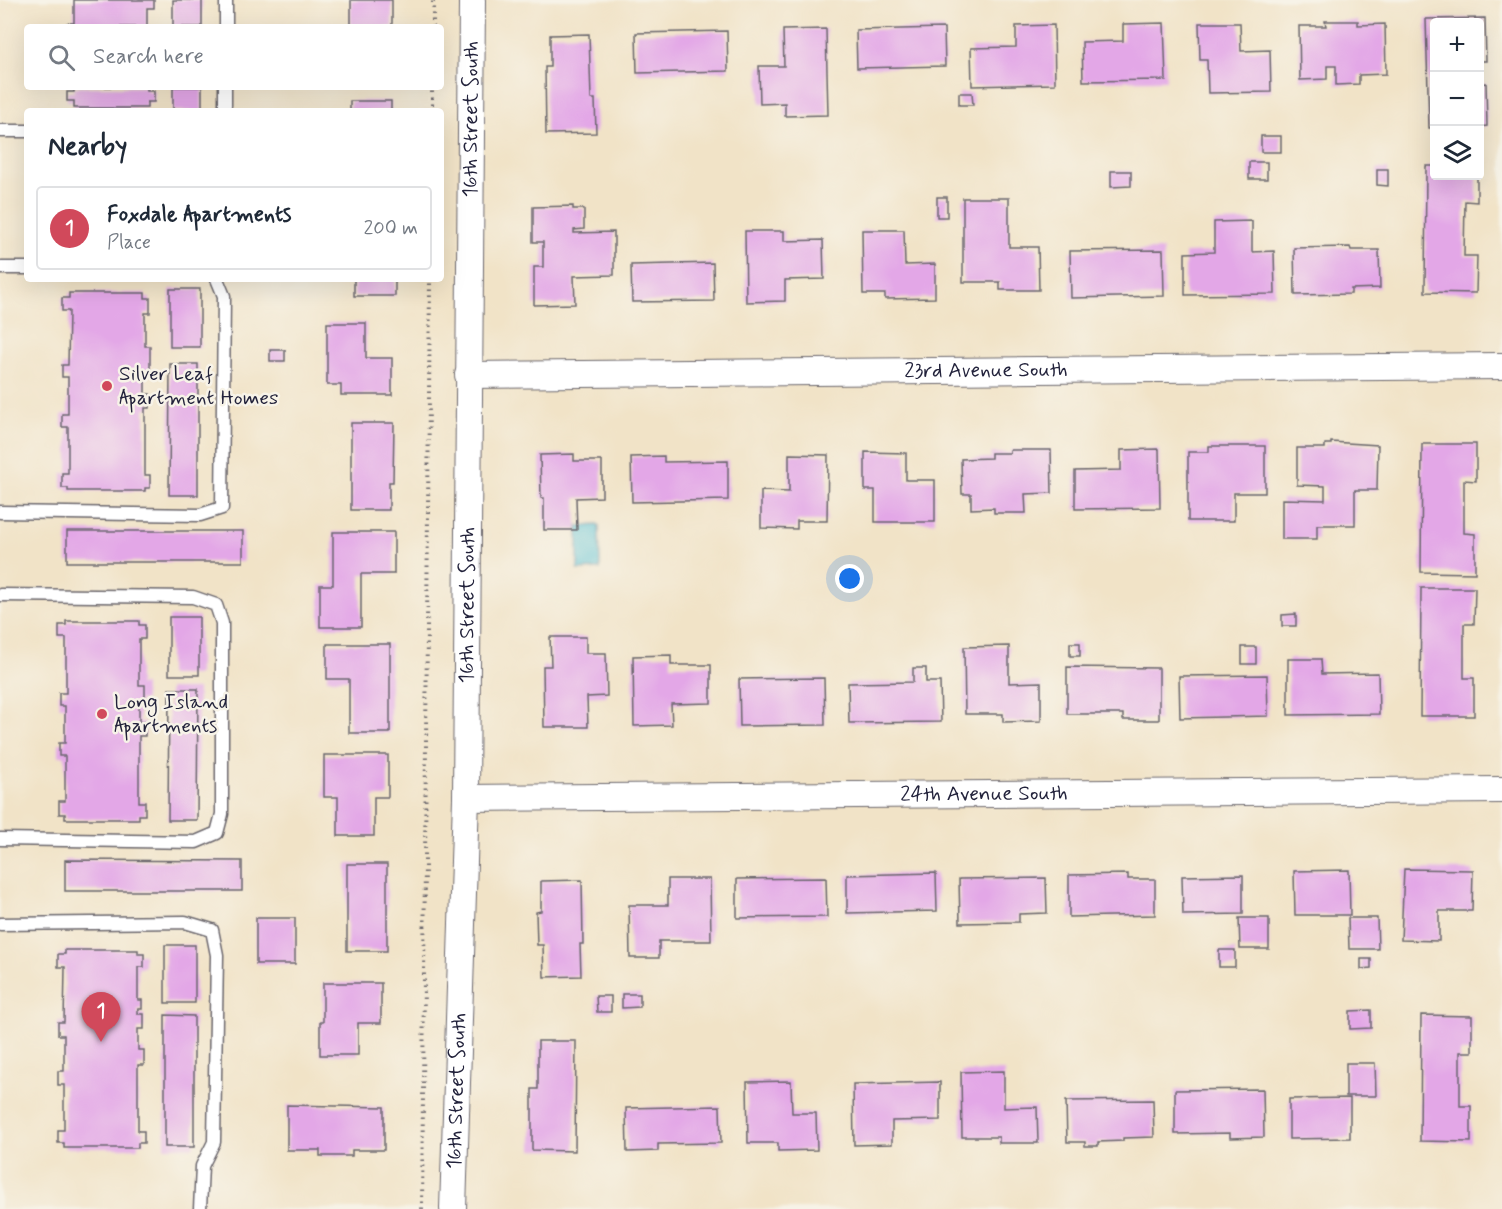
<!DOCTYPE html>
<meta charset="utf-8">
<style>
:root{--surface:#fff;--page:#f2f2f3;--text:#1f2937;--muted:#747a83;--line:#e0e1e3;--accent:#d1495b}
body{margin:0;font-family:Mynerve,sans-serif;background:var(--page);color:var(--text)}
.controls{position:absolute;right:18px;top:18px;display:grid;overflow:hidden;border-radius:6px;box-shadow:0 6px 24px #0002}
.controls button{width:54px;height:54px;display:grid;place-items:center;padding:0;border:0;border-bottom:2px solid var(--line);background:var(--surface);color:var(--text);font:30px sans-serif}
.you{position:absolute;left:850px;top:579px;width:21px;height:21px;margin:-15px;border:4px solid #fff;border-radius:50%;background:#1a73e8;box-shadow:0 0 0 9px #1a73e833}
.badge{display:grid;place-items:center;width:39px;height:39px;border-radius:50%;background:var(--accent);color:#fff;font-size:20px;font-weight:700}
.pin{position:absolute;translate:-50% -50px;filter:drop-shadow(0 2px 3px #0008)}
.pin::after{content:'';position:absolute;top:32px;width:21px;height:18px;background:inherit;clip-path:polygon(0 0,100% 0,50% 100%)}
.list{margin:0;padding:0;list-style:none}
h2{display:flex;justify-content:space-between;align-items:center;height:78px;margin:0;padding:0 24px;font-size:26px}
h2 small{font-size:20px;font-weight:400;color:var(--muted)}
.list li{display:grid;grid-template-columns:39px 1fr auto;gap:18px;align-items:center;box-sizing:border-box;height:84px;margin:0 12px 12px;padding:0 12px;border:2px solid var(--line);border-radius:6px}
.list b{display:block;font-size:22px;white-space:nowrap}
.list p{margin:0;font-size:20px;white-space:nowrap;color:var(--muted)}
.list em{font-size:20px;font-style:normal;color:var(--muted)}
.icon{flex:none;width:33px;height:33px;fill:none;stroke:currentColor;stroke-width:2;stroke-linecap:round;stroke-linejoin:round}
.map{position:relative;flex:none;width:1502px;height:1209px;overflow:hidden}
.search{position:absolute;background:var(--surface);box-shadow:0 6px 24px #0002;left:24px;top:24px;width:420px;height:66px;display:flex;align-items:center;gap:15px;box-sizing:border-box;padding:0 21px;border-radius:6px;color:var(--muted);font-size:22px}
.panel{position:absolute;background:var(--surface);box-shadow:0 6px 24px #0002;left:24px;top:108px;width:420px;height:174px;border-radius:6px}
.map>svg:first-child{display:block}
.water{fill:#55bfd1;stroke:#3c7086;stroke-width:1.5}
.building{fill:#e3a7e7}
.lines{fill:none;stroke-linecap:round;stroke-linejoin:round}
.lane-casing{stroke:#6a666c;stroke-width:15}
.street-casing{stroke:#6a666c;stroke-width:28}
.path{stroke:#6a666c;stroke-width:4;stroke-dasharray:1.5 4.5;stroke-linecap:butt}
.lane{stroke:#fff;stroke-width:12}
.street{stroke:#fff;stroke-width:26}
.poi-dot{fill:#d1495b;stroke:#f7f3e8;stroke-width:2}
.labels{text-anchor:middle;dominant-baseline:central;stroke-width:5;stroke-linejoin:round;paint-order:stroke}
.street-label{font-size:21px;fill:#22223b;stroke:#f7f3e8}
.poi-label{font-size:21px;fill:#22223b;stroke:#f7f3e8;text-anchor:start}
</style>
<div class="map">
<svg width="1502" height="1209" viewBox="0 0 1502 1209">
<rect width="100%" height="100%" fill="#f7f3e8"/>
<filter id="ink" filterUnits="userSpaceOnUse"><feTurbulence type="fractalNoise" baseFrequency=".0167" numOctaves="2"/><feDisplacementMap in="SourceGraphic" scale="12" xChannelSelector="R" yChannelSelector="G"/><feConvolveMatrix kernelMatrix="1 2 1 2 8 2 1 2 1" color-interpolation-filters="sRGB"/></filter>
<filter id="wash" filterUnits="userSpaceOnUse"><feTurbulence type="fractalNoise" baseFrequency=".008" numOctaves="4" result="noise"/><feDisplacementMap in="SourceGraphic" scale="24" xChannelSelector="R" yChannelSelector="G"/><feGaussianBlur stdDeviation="1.35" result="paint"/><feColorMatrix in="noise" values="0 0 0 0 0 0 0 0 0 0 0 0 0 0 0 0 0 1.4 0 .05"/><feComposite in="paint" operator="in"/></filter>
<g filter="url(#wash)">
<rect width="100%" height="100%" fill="#f1e3c7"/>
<path class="water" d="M599,525l1,44 -22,1v-44z"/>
<g id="blocks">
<g class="building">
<path d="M74,0h80v8h-7v19h-80v-4h7z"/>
<rect x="173" y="0" width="29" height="27"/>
<rect x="351" y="0" width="41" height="27"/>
<path d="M1485,18l1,43h-6v-39h-46v106h-5l-3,-109z"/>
<path d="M1325,21h33v4l27,-1 1,50 -27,1v9l-23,1v-19h-9v13l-27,1 -1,-54h27z"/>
<path d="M1164,23l2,57 -83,1 -1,-39 41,-1v-17z"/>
<path d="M1199,23h41l1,28 29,-1 1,42 -63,1 -1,-33h-7z"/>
<path d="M1054,25l1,59 -83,2 -1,-38 45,-1v-21z"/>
<path d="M944,28l1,38 -88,2 -1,-38z"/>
<path d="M826,29l2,86 -43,1v-13l-25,1 -1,-38h25l-1,-36z"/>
<path d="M727,31l1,40 -91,2 -1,-40z"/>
<path d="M589,34l2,65h4l1,34 -50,1 -1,-67h5v-32z"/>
<path d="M1486,83l1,43 -7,1v-43z"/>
<path d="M74,87h73v4h7v11h-7v6h-73v-7h-7v-9h7z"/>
<rect x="173" y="87" width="29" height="24"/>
<path d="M959,93h13l1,12h-14z"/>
<rect x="350" y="101" width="41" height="10"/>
<rect x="1261" y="136" width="20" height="16"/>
<rect x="1249" y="162" width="18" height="17"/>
<path d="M1426,166h8v10h43v26l-12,-1 -1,55h13l-1,37 -51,-1z"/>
<path d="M1377,169h11v17l-11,-1z"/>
<path d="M1111,171h20v15l-20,1z"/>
<rect x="937" y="197" width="10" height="20"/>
<path d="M963,198h46v49h29l1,43h-39v-8h-37z"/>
<path d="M573,206v3h11v20l-10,1v3l40,-1v43l-40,1 1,28 -41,1v-38h9v-25h-10v-35z"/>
<path d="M1252,221v31l22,-1 1,43 -90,1v-42l29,-1v-30z"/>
<path d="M862,230h42l1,35 30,-1v34l-50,1v-5h-22z"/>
<path d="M745,231h39v10l39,-1 1,39 -39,1v21l-39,1z"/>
<path d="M1350,247l1,3h28l1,38 -29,1v5l-56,1 -1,-47z"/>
<path d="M1163,250l1,46 -93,2 -1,-47z"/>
<path d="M713,263l1,38 -82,1 -1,-37z"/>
<rect x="354" y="279" width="41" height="17"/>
<rect x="170" y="289" width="30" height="58"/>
<path d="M69,293h76v5h5v15h-5v33h5v26h-5v22h5v14h-5v67h5v13h-5v3h-77v-3h-6v-15h6v-46h-6v-13h6v-37h-6v-12h6l1,-54h-7v-13h7z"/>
<path d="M327,323h39v35h26v37h-51v-10h-14z"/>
<rect x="270" y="350" width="15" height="11"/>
<path d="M170,364h28v131h-29z"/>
<path d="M351,423h43l-1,59h-4v28h-38z"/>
<path d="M1331,442l47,3 -1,45h-22v35h-38v14h-35v-40l43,1v-14l-28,-1v-37h28v-4h6z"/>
<path d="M1422,444h54v37l-12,-1v53l11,1v39l-54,-1z"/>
<path d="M1209,446h56v47h-31v28h-46v-69h21z"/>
<path d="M1159,449l1,59 -85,1v-38l46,-1v-20z"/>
<path d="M1010,450h41l1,43 -27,1 1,19h-32v-5l-23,1v-15h-9l-1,-35 30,-1v-5h19z"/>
<path d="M865,452l41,1v27h29v42h-60v-32h-10z"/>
<path d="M574,454v7h28v36l-26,1 1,32h-33v-32h-3l-1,-43z"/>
<path d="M789,454l39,1 -1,66h-30v8l-36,-1v-37l28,1z"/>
<path d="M664,456v6l64,-1v39l-96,2 -1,-45z"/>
<rect x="67" y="531" width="176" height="31"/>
<path d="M333,532h61v42h-33v53h-41v-42h13z"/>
<path d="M1421,588h54l-1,36h-10v54h10v38h-54z"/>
<path d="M1296,614v12h-14v-11z"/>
<rect x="169" y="617" width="30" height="58"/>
<path d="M66,621h73v4h6v14h-6v46h6v15h-6v22h6v14h-6v66h6v13h-6v4h-74v-5h-6v-13h6v-45h-6v-13h6v-37h-6v-13h7v-55h-7v-13h7z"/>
<path d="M550,637h36v16h20l1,43 -20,1 1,30h-44l-1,-61h8z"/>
<rect x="1070" y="643" width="10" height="13"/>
<path d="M327,644h63v89h-41v-54h-22z"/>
<path d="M1009,646v37l32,-1v39l-38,1v-8h-38l-1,-67z"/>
<rect x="1242" y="647" width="14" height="17"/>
<path d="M671,655v10h40v38l-40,1 1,21 -38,1 -1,-70z"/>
<path d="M1288,659h33l1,15 56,-1 1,41 -91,1z"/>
<path d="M1067,667l92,1v52h-36v-6h-56z"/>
<path d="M913,668h13v14h14l1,40 -92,1 -1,-40 65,-1z"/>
<path d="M1267,675l1,41 -88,2 -1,-42z"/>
<path d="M824,678l1,47 -85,1 -1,-47z"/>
<path d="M169,689h29l-1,131h-29z"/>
<path d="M324,755h64v42h-14v39h-36v-39h-14z"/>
<path d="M65,860l177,1v30h-177z"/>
<rect x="347" y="864" width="40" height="87"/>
<path d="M1404,869l69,1 -1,41h-33v30l-38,-1z"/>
<path d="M1349,870l1,45h-55l-1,-44z"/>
<path d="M936,873l1,38 -90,2v-38z"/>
<path d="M1128,874v5h27v36l-86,2v-42z"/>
<path d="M1243,875v39l-60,1 -1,-39z"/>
<path d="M826,878l1,39 -90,1v-39z"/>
<path d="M1046,878l1,35 -28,1v8l-59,1 -1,-44z"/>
<path d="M668,879h42l1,62h-52v17h-29l-1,-53h39z"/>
<path d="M582,880l1,64h-3l1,32 -37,1 -1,-32h-6l-1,-33 5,-1v-30z"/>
<rect x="256" y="918" width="39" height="46"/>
<path d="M1239,918h30v31h-29z"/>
<path d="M1348,918h29l1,31h-29z"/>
<rect x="165" y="945" width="30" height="58"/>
<path d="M65,950h73v4h6v13h-6v33h4v9h-4v5h6v15h-6v21h6v15h-6v66h6v12h-6v5h-74v-5h-6v-13h6v-45h-6v-14h6v-36h-6v-13h6l1,-55h-7v-13h7z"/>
<rect x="1219" y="950" width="16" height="17"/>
<path d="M1361,959h10v9l-10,1z"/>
<path d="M323,983h58v40h-23v32h-38v-33h3z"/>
<path d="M622,994h18v13l-18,1z"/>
<path d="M596,996h15v16h-14z"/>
<path d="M1371,1010v18l-21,1v-18z"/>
<path d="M165,1015l29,1v131h-29z"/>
<path d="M1421,1015l51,1v36h-12v54h11v36l-51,-1z"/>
<path d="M538,1041h38l-1,110 -43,-1v-61h6z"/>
<path d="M1346,1063h29l1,33h-30z"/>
<path d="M1004,1071v37l33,-1 1,36h-39v-6h-37l-1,-65z"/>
<path d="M791,1081l1,32h24l1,37 -39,1v-8h-30l-1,-61z"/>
<path d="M940,1082v38l-48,1v23l-38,1 -1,-61z"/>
<path d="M1263,1089l1,48 -34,1v-5l-55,1v-44z"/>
<path d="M1350,1098v40l-61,1v-40z"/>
<path d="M1153,1100l1,37 -31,1v3l-25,1v4h-13v-4h-18l-1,-41z"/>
<path d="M287,1105l97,2v43h-32v6h-32v-6h-33z"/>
<path d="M720,1106l1,37 -63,1v7l-31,1 -1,-44z"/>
</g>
</g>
</g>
<g filter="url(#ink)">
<use href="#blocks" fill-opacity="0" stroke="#6a666c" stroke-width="1.5"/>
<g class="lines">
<defs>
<g id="lane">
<path d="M226,27v-27"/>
<path d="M223,111l2,-6v-18"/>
<path d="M0,131h27"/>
<path d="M0,268h27"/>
<path d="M0,512l200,3 22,-7 2,-212 -7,-17"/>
<path d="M0,595l193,2 23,8 6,18v191l-5,19 -21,9 -196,-3"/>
<path d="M0,924l185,-2 27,8 5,25 -3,187 -12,24 -2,43"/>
</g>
<g id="street">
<path id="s1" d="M468,375l1034,-9"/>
<path id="s2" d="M466,798l1036,-8"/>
<path id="s3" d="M453,1209l13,-411 6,-798"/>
</g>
</defs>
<use href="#lane" class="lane-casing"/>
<use href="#street" class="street-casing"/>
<g class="path">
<path d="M433,27v-27"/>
<path d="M432,111v-24"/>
<path d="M422,1209l8,-930"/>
</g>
<use href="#lane" class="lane"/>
<use href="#street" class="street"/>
</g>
</g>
<g class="poi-dot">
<circle cx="107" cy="386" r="6"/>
<circle cx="102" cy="714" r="6"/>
</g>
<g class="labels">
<g class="street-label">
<text stroke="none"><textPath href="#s3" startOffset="1090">16th Street South</textPath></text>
<text stroke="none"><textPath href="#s1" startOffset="518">23rd Avenue South</textPath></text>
<text stroke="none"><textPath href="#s3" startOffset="604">16th Street South</textPath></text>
<text stroke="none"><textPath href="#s2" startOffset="518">24th Avenue South</textPath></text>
<text stroke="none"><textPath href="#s3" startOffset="118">16th Street South</textPath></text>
</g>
<g class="poi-label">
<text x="119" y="374">Silver Leaf<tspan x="119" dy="24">Apartment Homes</tspan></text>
<text x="114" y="702">Long Island<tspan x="114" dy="24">Apartments</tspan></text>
</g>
</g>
</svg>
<div class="controls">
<button>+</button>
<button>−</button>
<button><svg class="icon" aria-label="layers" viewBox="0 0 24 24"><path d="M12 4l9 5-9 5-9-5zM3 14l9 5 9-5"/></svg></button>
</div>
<div class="you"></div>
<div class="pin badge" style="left:101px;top:1042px">1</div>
<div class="search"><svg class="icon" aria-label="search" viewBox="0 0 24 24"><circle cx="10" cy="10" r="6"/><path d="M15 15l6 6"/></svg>Search here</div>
<section class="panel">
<h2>Nearby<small></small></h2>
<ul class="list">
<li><span class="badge">1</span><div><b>Foxdale Apartments</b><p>Place</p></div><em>200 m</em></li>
</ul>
</section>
</div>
